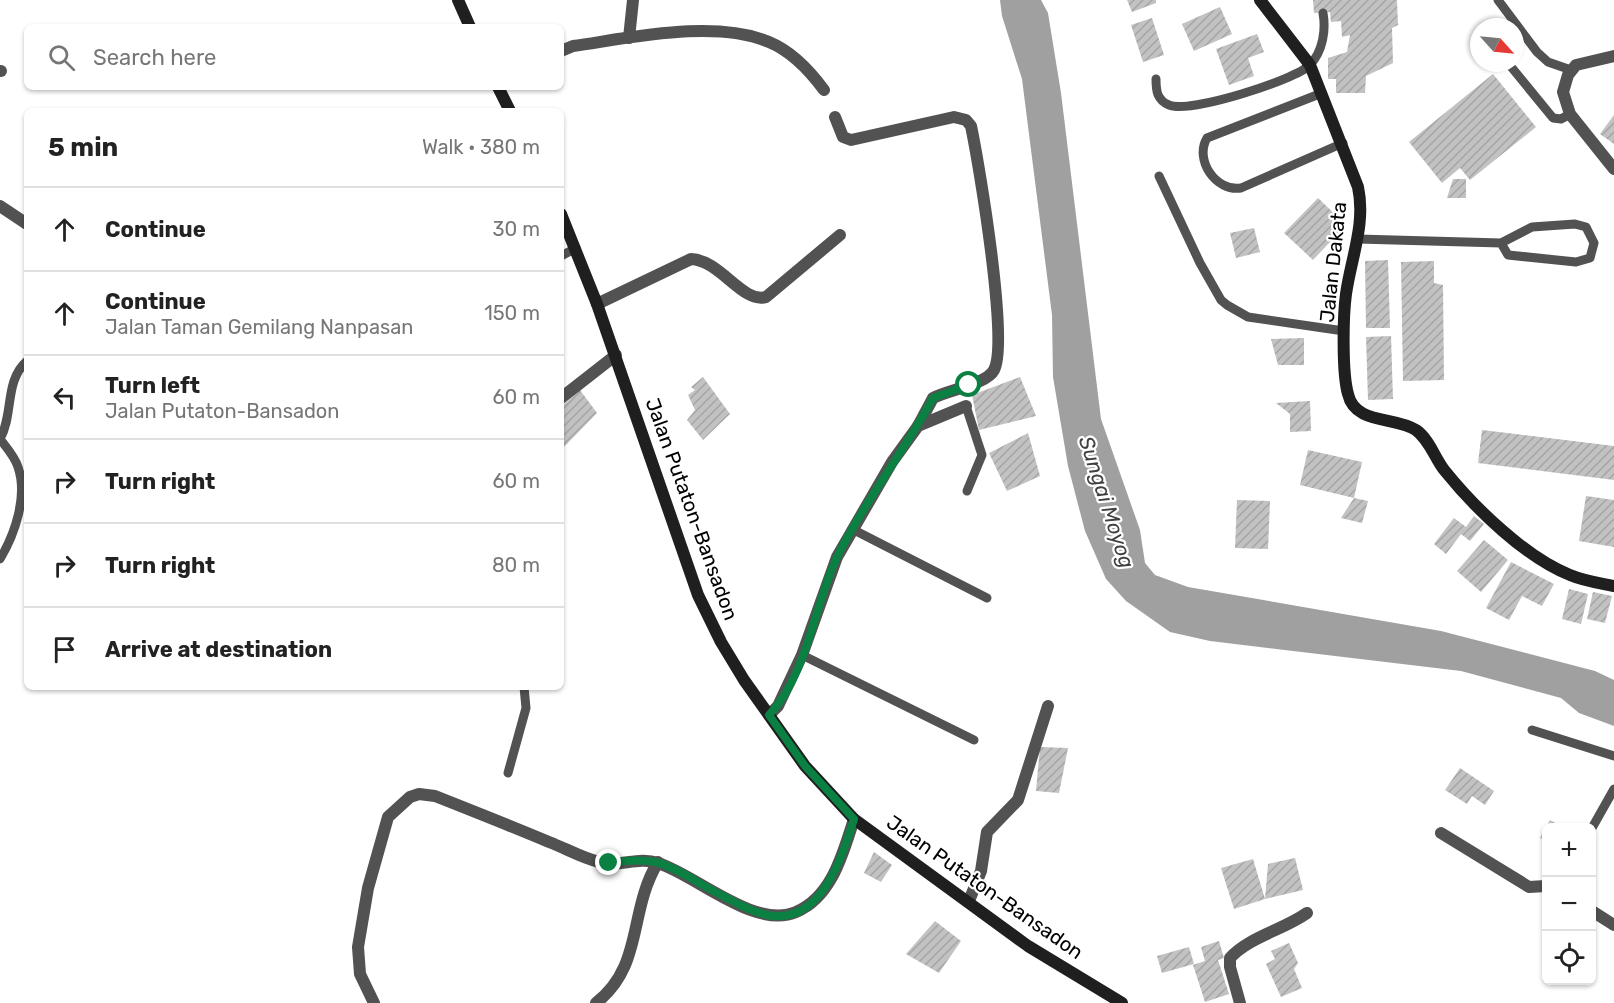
<!DOCTYPE html>
<meta charset="utf-8">
<style>
:root{--surface:#fff;--page:#f6f6f6;--text:#222;--muted:#767676;--line:#e0e0e0}
body{margin:0;font-family:Rubik,sans-serif;background:var(--page);color:var(--text)}
.controls{position:absolute;right:18px;bottom:18px;display:grid;overflow:hidden;border-radius:9px;box-shadow:0 2px 4px #0004}
.controls button{width:54px;height:54px;display:grid;place-items:center;padding:0;border:0;border-bottom:2px solid var(--line);background:var(--surface);color:var(--text);font:30px sans-serif}
.compass{position:absolute;left:1470px;top:18px;width:54px;height:54px;border-radius:50%;background:var(--surface);box-shadow:0 2px 4px #0004;rotate:117deg}
.stop{position:absolute;width:18px;height:18px;margin:-14px;border:4px solid #0b8043;border-radius:50%;background:#fff}
.stop.end{background:#0b8043;border-color:#fff;box-shadow:0 2px 6px #0008}
.list{margin:0;padding:0;list-style:none}
h2{display:flex;justify-content:space-between;align-items:center;height:78px;margin:0;padding:0 24px;font-size:26px}
h2 small{font-size:20px;font-weight:400;color:var(--muted)}
.list li{display:grid;grid-template-columns:39px 1fr auto;gap:18px;align-items:center;box-sizing:border-box;height:84px;padding:0 24px;border-top:2px solid var(--line)}
.list b{display:block;font-size:22px;white-space:nowrap}
.list p{margin:0;font-size:20px;white-space:nowrap;color:var(--muted)}
.list em{font-size:20px;font-style:normal;color:var(--muted)}
.icon{flex:none;width:33px;height:33px;fill:none;stroke:currentColor;stroke-width:2;stroke-linecap:round;stroke-linejoin:round}
.map{position:relative;flex:none;width:1614px;height:1003px;overflow:hidden}
.search{position:absolute;background:var(--surface);box-shadow:0 2px 4px #0004;left:24px;top:24px;width:540px;height:66px;display:flex;align-items:center;gap:15px;box-sizing:border-box;padding:0 21px;border-radius:9px;color:var(--muted);font-size:22px}
.panel{position:absolute;background:var(--surface);box-shadow:0 2px 4px #0004;left:24px;top:108px;width:540px;height:582px;border-radius:9px}
.map>svg:first-child{display:block}
.water{fill:#a0a0a0}
.building{fill:url(#building-hatch)}
.lines{fill:none;stroke-linecap:round;stroke-linejoin:round}
.lane{stroke:#525252;stroke-width:9}
.street{stroke:#525252;stroke-width:12}
.secondary{stroke:#1f1f1f;stroke-width:12}
.route{stroke:#0b8043;stroke-width:8}
.labels{text-anchor:middle;dominant-baseline:central;stroke-width:4.5;stroke-linejoin:round;paint-order:stroke}
.street-label{font-size:20px;fill:#000;stroke:#fff}
.water-label{font-size:21px;font-style:italic;fill:#414141;stroke:#fff}
</style>
<div class="map">
<svg width="1614" height="1003" viewBox="0 0 1614 1003">
<defs>
<pattern id="building-hatch" width="6" height="6" patternUnits="userSpaceOnUse" patternTransform="scale(1.5)"><rect width="6" height="6" fill="#c2c2c2"/><path d="M-1 1l2-2M0 6l6-6M5 7l2-2" fill="none" stroke="#a5a5a5"/></pattern>
</defs>
<rect width="100%" height="100%" fill="#fff"/>
<path class="water" d="M1000,0h41l7,13 13,80 40,326 39,111 5,33 10,12 33,12 253,44 154,40 19,9v46l-35,-13 -18,-15 -100,-27 -251,-30 -40,-9 -44,-31 -20,-22 -21,-48 -17,-65 -15,-89 -1,-62 -30,-236 -20,-63z"/>
<g class="building">
<path d="M1127,0h29v3l-24,9z"/>
<path d="M1313,0h84l1,25 -6,3 1,35 -27,13 -1,17h-29v-14h-8v-21l19,-6 3,-17 -8,2 -1,-16 -10,1 -1,-10 -16,1z"/>
<path d="M1220,7l12,27 -38,17 -12,-27z"/>
<path d="M1152,18l12,37 -21,7 -12,-37z"/>
<path d="M1257,34l7,18 -16,6 6,18 -25,9 -13,-36z"/>
<path d="M1493,74l43,53 -66,53 -10,-12 -18,15 -33,-41z"/>
<path d="M1614,115v29l-14,-10z"/>
<path d="M1453,179h13v19h-19z"/>
<path d="M1318,198l28,27 -33,35 -29,-27z"/>
<path d="M1254,228l6,24 -24,6 -6,-25z"/>
<path d="M1388,260l2,68h-24l-1,-67z"/>
<path d="M1434,261v22l9,2 1,95 -41,1 -2,-119z"/>
<path d="M1391,336l2,63 -25,1 -2,-63z"/>
<path d="M1304,338v27h-26l-7,-26z"/>
<path d="M703,377l27,37 -27,26 -16,-20 8,-10 -7,-15 7,-5 -4,-3z"/>
<path d="M1020,377l16,39 -57,14 -7,-35z"/>
<path d="M580,390l17,23 -36,37v-43z"/>
<path d="M1310,401l1,30 -21,1v-18l-14,-11z"/>
<path d="M1482,430l132,16v34l-136,-17z"/>
<path d="M1028,433l12,43 -33,15 -18,-38z"/>
<path d="M1308,450l54,12 -8,36 -54,-13z"/>
<path d="M1586,496l28,4v47l-35,-6z"/>
<path d="M1354,498l14,3 -6,22 -21,-5z"/>
<path d="M1237,500l33,1 -2,48 -33,-1z"/>
<path d="M1474,516l10,8 -14,17 -9,-7 -15,20 -12,-10 20,-26 12,9z"/>
<path d="M1484,540l24,20 -27,32 -24,-21z"/>
<path d="M1511,562l43,22 -12,22 -20,-10 -13,24 -23,-12z"/>
<path d="M1569,589l19,5 -7,30 -19,-5z"/>
<path d="M1593,592l19,4 -7,27 -18,-4z"/>
<path d="M1040,747l28,1 -9,45 -23,-2z"/>
<path d="M1460,768l34,23 -9,14 -13,-9 -5,8 -22,-14z"/>
<path d="M1550,820l13,8h-17v13l-6,-3z"/>
<path d="M874,852l18,13 -11,17 -17,-9z"/>
<path d="M1295,858l8,32 -38,9 3,-35z"/>
<path d="M1253,859l12,40 -31,10 -13,-41z"/>
<path d="M935,921l26,20 -22,32 -33,-19z"/>
<path d="M1219,941l5,17 -6,2 11,34 -24,8 -12,-37 12,-4 -4,-14z"/>
<path d="M1289,943l9,20 -4,6 8,19 -21,9 -15,-33 9,-5 -4,-8z"/>
<path d="M1189,947l5,17 -32,9 -5,-17z"/>
</g>
<g class="lines">
<g class="lane">
<path d="M1498,0l39,52 11,10 23,8"/>
<path d="M1508,63l45,55 8,1 9,-5"/>
<path d="M1156,79c0,12 1,21 13,26 20,9 126,-25 141,-40 13,-14 16,-35 13,-52"/>
<path d="M1322,93l-115,45c-13,22 9,54 34,50l102,-45"/>
<path d="M1159,176l41,87 21,37 6,5 21,12 96,14"/>
<path d="M1358,239l143,4 31,-16 43,-3 11,3 8,16 -4,15 -14,4 -68,-7 -7,-12"/>
<path d="M561,256l15,-8"/>
<path d="M966,406l16,49 -15,36"/>
<path d="M852,529l135,69"/>
<path d="M0,559c15,-25 28,-63 18,-92 -3,-10 -11,-19 -18,-28 14,-25 4,-58 27,-78"/>
<path d="M802,655l172,85"/>
<path d="M1532,730l82,26"/>
<path d="M508,773l18,-65 -2,-21"/>
<path d="M1592,828l22,-39"/>
</g>
<g class="street">
<path d="M629,38l4,-38"/>
<path d="M561,51l12,-5c57,-8 142,-27 196,-4 22,9 41,29 55,48"/>
<path d="M1614,56l-38,9 -8,10 -5,17 7,22 44,55"/>
<path d="M0,71h1"/>
<path d="M835,117l8,20 8,3 103,-23 12,3 5,6c8,38 38,216 23,244 -7,14 -46,20 -61,28l-15,28"/>
<path d="M0,206l27,18"/>
<path d="M597,304l94,-45c29,1 52,45 75,38l74,-62"/>
<path d="M561,398l55,-43"/>
<path d="M769,715l9,-9 24,-51 35,-98 55,-95 26,-36 48,-20"/>
<path d="M1441,833l88,54 17,-1"/>
<path d="M969,901l12,-30 6,-39 31,-32 30,-94"/>
<path d="M1592,911l22,14"/>
<path d="M374,1003l-14,-29 -2,-27 10,-59 20,-71 22,-20 9,-3 16,2c38,15 76,30 114,46 16,6 33,16 50,20 19,6 39,-6 59,1 38,12 97,67 138,49 36,-15 47,-59 58,-93"/>
<path d="M596,1003c48,-37 32,-92 62,-141"/>
<path d="M1240,1003l-10,-36v-9c19,-21 53,-28 77,-45"/>
</g>
<g class="secondary">
<path d="M458,0l12,27"/>
<path d="M1260,0l50,65 48,122c8,37 -7,71 -12,107 -3,22 -4,79 2,100 7,31 47,22 68,36 14,10 19,29 29,41 29,36 81,87 125,104 14,6 29,8 44,11"/>
<path d="M498,87l12,24"/>
<path d="M561,214l36,90 101,291 23,47 23,38 61,86 49,53 174,127 94,57"/>
</g>
</g>
<g class="lines">
<path class="route" d="M609,863c15,-2 30,-4 46,-1 18,4 37,17 53,26 19,10 38,22 59,27 54,11 75,-58 87,-96l-49,-53 -36,-51c39,-41 45,-111 69,-160 27,-55 66,-103 95,-157l36,-13"/>
</g>
<g class="labels">
<g class="street-label">
<text transform="translate(1333 262) rotate(-84)">Jalan Dakata</text>
<text transform="translate(692 509) rotate(70)">Jalan Putaton-Bansadon</text>
<text transform="translate(985 887) rotate(35)">Jalan Putaton-Bansadon</text>
</g>
<g class="water-label">
<text transform="translate(1107 502) rotate(72)">Sungai Moyog</text>
</g>
</g>
</svg>
<div class="controls">
<button>+</button>
<button>−</button>
<button><svg class="icon" aria-label="locate" viewBox="0 0 24 24"><circle cx="12" cy="12" r="6"/><path d="M12 2v4M12 18v4M2 12h4M18 12h4"/></svg></button>
</div>
<svg class="compass" viewBox="-18 -18 36 36"><path d="M0-13l5 13h-10z" fill="#e53935"/><path d="M0 13l5-13h-10z" fill="#767676"/></svg>
<div class="stop" style="left:969px;top:385px"></div>
<div class="stop end" style="left:609px;top:863px"></div>
<div class="search"><svg class="icon" aria-label="search" viewBox="0 0 24 24"><circle cx="10" cy="10" r="6"/><path d="M15 15l6 6"/></svg>Search here</div>
<section class="panel">
<h2>5 min<small>Walk · 380 m</small></h2>
<ul class="list">
<li><svg class="icon" aria-label="ahead" viewBox="0 0 24 24"><path d="M12 20V5M6 11l6-6 6 6"/></svg><div><b>Continue</b></div><em>30 m</em></li>
<li><svg class="icon" aria-label="ahead" viewBox="0 0 24 24"><path d="M12 20V5M6 11l6-6 6 6"/></svg><div><b>Continue</b><p>Jalan Taman Gemilang Nanpasan</p></div><em>150 m</em></li>
<li><svg class="icon" aria-label="left" viewBox="0 0 24 24"><path d="M17 20v-9H6M10 6l-5 5 5 5"/></svg><div><b>Turn left</b><p>Jalan Putaton-Bansadon</p></div><em>60 m</em></li>
<li><svg class="icon" aria-label="right" viewBox="0 0 24 24"><path d="M7 20v-9h11M14 6l5 5-5 5"/></svg><div><b>Turn right</b></div><em>60 m</em></li>
<li><svg class="icon" aria-label="right" viewBox="0 0 24 24"><path d="M7 20v-9h11M14 6l5 5-5 5"/></svg><div><b>Turn right</b></div><em>80 m</em></li>
<li><svg class="icon" aria-label="arrive" viewBox="0 0 24 24"><path d="M6 21V4h12l-3 4 3 4H6"/></svg><div><b>Arrive at destination</b></div></li>
</ul>
</section>
</div>
